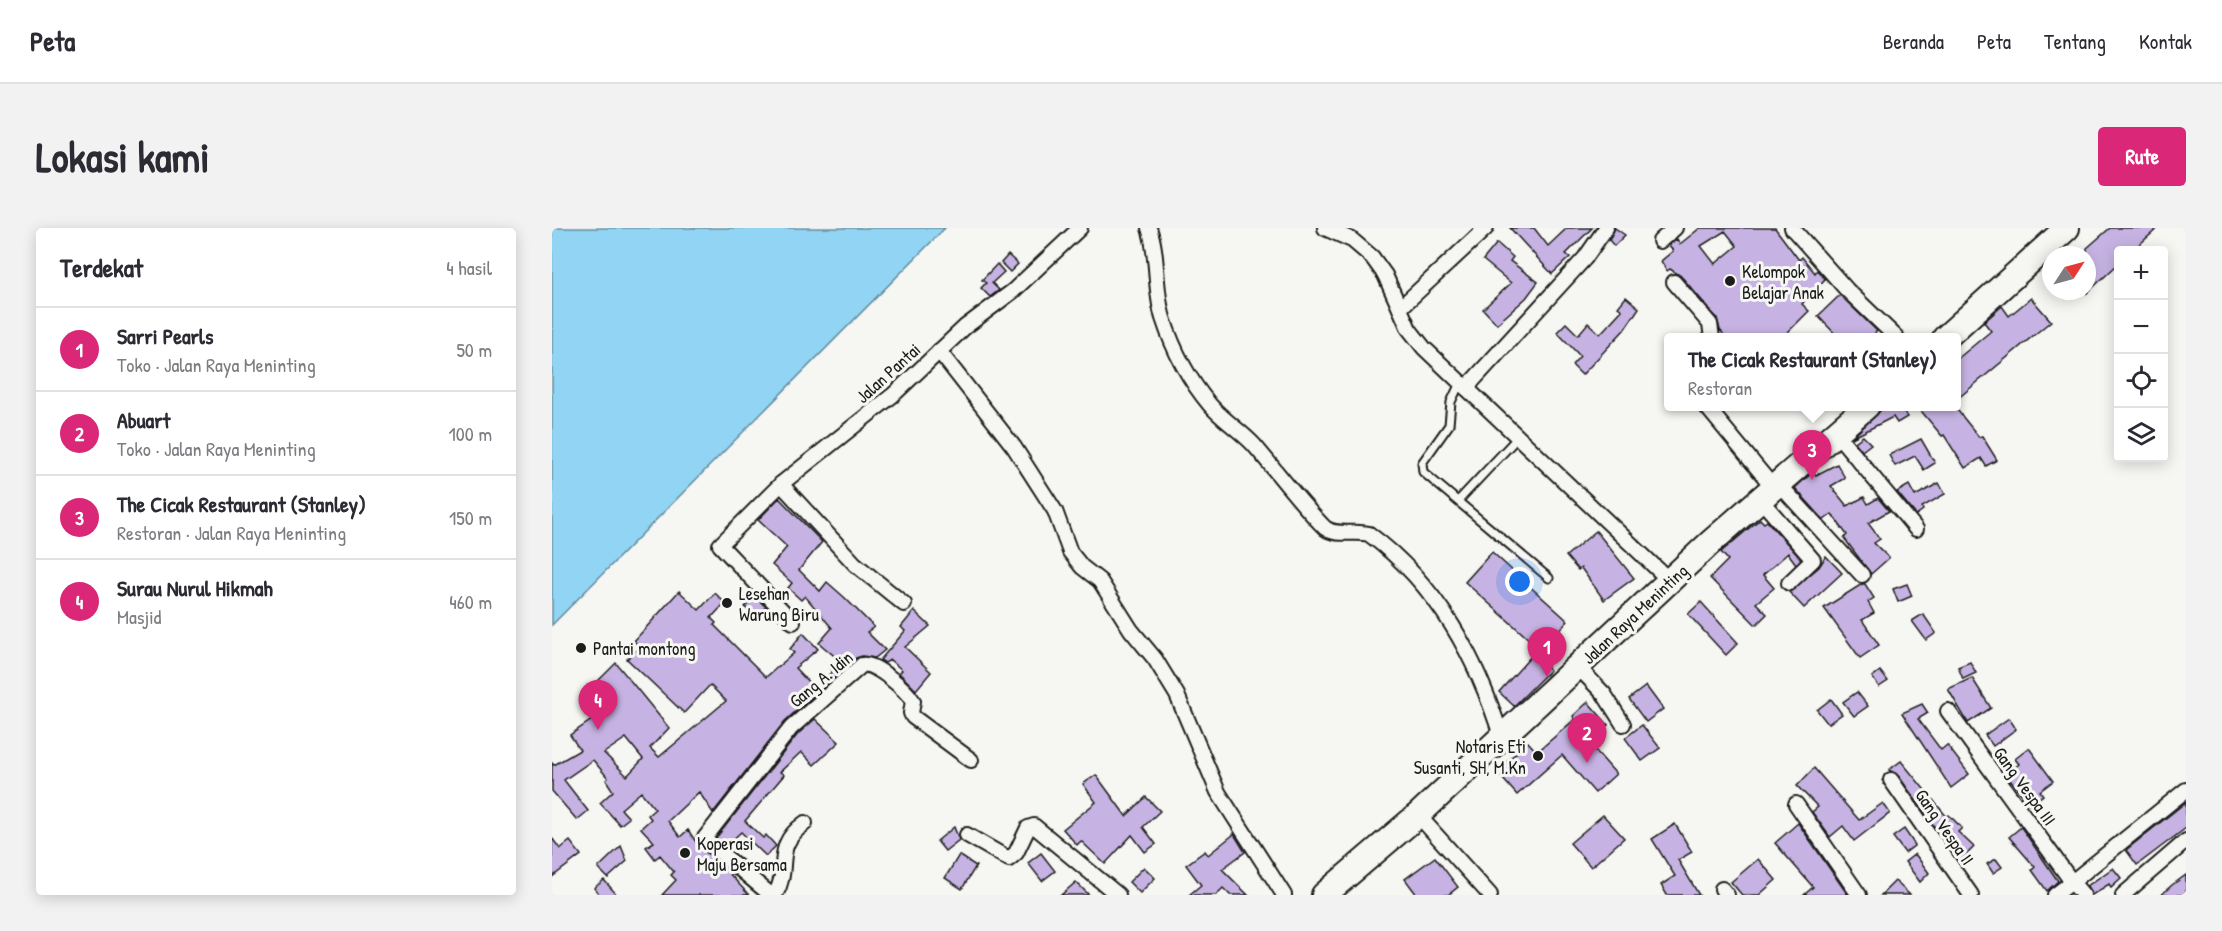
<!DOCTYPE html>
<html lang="id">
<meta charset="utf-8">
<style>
:root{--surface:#fff;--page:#f2f2f3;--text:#2b2b33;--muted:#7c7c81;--line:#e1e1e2;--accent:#db2777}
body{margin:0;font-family:"Patrick Hand",sans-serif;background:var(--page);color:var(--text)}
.controls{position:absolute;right:18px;top:18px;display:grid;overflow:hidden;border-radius:6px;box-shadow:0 3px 15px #0003}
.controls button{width:54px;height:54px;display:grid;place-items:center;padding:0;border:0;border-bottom:2px solid var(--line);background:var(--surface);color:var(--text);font:30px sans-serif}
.compass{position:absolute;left:1490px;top:18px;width:54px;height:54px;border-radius:50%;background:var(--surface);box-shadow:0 3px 15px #0003;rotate:54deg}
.you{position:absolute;left:968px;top:354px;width:21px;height:21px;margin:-15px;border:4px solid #fff;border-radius:50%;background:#1a73e8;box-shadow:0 0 0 9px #1a73e833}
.badge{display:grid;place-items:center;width:39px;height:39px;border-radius:50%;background:var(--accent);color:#fff;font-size:20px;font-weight:700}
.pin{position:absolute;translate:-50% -50px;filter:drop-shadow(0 2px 3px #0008)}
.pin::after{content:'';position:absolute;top:32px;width:21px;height:18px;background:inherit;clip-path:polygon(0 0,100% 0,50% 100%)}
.popup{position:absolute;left:1112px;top:105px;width:297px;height:78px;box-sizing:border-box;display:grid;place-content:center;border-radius:6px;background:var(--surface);filter:drop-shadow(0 2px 4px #0005);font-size:20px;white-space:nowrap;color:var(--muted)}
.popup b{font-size:22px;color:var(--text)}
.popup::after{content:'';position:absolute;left:50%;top:100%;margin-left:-12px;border:12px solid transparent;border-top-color:var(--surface)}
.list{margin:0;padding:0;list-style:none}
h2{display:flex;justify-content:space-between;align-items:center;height:78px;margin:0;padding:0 24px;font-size:26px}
h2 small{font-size:20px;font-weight:400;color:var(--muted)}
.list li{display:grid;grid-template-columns:39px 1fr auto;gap:18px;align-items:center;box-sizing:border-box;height:84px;padding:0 24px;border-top:2px solid var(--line)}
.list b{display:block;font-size:22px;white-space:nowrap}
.list p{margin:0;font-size:20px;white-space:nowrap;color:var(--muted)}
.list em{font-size:20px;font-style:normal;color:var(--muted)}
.icon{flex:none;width:33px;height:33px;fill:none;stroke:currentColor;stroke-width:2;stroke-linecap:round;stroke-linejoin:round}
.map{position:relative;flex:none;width:1634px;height:667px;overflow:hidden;border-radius:6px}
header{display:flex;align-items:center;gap:36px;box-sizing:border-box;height:84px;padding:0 30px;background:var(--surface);border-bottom:2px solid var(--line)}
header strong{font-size:28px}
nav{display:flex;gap:33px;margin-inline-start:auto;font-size:21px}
.intro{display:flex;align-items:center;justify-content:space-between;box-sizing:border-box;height:144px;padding:0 36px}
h1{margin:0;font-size:42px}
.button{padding:15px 27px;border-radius:6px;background:var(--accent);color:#fff;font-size:21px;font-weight:700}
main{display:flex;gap:36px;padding:0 36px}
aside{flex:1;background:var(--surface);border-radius:6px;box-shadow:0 3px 15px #0003}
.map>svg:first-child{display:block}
.water{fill:#91d4f3;stroke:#628a9d;stroke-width:1.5}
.building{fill:#c6b3e3;stroke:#1c1c1c;stroke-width:1.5;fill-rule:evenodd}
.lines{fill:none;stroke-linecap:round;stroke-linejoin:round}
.lane-casing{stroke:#1c1c1c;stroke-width:11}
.street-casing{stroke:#1c1c1c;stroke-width:18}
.highway-casing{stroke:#1c1c1c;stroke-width:28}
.lane{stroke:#f6f6f2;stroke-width:7}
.street{stroke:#f6f6f2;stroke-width:14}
.highway{stroke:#f6f6f2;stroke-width:24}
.poi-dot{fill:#1c1c1c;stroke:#f6f6f2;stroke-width:2}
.labels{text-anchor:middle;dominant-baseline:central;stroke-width:6;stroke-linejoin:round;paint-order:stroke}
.poi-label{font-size:18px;fill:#1c1c1c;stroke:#f6f6f2;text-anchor:start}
.street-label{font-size:18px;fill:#1c1c1c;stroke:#f6f6f2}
</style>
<header>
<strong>Peta</strong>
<nav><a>Beranda</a><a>Peta</a><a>Tentang</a><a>Kontak</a></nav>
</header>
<div class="intro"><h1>Lokasi kami</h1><a class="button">Rute</a></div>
<main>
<aside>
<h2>Terdekat<small>4 hasil</small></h2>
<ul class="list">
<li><span class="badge">1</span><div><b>Sarri Pearls</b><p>Toko · Jalan Raya Meninting</p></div><em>50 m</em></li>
<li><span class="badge">2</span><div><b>Abuart</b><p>Toko · Jalan Raya Meninting</p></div><em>100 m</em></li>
<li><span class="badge">3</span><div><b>The Cicak Restaurant (Stanley)</b><p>Restoran · Jalan Raya Meninting</p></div><em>150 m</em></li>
<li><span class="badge">4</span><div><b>Surau Nurul Hikmah</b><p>Masjid</p></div><em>460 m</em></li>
</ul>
</aside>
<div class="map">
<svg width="1634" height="667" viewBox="0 0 1634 667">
<rect width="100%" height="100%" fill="#f6f6f2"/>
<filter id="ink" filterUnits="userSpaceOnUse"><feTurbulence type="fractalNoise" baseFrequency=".0167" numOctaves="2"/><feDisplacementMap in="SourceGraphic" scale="12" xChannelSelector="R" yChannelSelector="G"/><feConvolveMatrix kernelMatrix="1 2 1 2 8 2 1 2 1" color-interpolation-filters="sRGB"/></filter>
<g filter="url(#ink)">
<path class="water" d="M0,0h393l-393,397z"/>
<g class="building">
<path d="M958,0h24l14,18 19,-18h25l-26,26 4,3 -18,17z"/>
<path d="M1063,0l10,7 -11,11 -5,-6z"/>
<path d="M1148,0h75l24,32 3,-3 13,16 2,-3 8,9 -23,25 7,7 -27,27h-56l-6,-8 -3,-12 -36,-42 -11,-7 -3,2 -6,-10 12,-10 -4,-6 8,-6 3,5zM1173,3l12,15 -22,18 -14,-18z"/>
<path d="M1558,0h48l-25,22h-15v14l-31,29v-45z"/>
<path d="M945,15l16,14 -3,4 28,21 -12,16 -29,26 -14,-15 28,-26 -28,-23z"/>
<path d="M456,27l10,9 -8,8 -9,-9z"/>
<path d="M445,36l7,8 -12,11 7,7 -9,7 -9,-9 5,-5 -4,-3z"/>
<path d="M1288,67l37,36 -6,7h-32l-21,-22z"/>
<path d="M1074,69l13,11 -15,22 -42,45 -10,-10 8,-9 -23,-24 9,-9 12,12 10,-12 12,11 22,-24 -4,-3z"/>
<path d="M1479,70l20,23 -95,79v-40l35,-29 -7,-9 18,-16 7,10z"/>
<path d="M1333,178h28l-9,5 3,6 -10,6 -4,-6 -41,21z"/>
<path d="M1365,178h37l25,31 3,-1 15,24 -11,6 -5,-8 -16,10 -21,-33 -2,1z"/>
<path d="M1311,208l8,8 -9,7 -7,-9z"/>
<path d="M1369,211l14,24 -11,7 -9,-14 -20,10 -6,-11z"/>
<path d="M1285,236l8,14 -14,8 16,20 17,-9 4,7 10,-6 11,13 -21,12 12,16 -6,4 15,15 -18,16 -27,-36 3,-3 -15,-21 -8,6 -29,-32 18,-16 3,3z"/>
<path d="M1387,255l6,11 -23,13 1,3 -7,5 -19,-23 12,-7 6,11z"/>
<path d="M227,270l43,44 -23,28 21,21 7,-9 17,15 30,30 -7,5 18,18 -10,8 -13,-2 -6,2 -71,63 -72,92 -14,-21 -31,29 12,16 8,-7 10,15 28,25 23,25h-87l14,-15 -5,-5 3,-3 -14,-17 -5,4 -9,-12 8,-5 -13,-14 10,-9 -3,-4 7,-6 -14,-17 -20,17 8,9 -9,7 -20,-22 13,-12 -7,-11 2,-2 -15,-18 -29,20 24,31 -11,9 -25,-29v-28l2,2 26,-15 -10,-15 45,-31 -18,-22 19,-19 53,65 -19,20 9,9 67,-56 -16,-16 -26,28 -57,-54 13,-12 -6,-6 45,-50 20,19 16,-17 10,10 -14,15 5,5 -2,2 52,52 28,-24 -4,-4 13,-16 15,16 -23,19 19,20 19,-17 -3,-4 9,-7 -20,-17 13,-15 -27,-32 -4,4 -13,-12 4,-5 -20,-18 15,-18 -29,-27zM74,510l17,21 -16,17 -23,-23z"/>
<path d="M1208,291l4,4 3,-2 34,38 -5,5 -8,-11 -25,22 11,13 -18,15 11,11 -11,11 -46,-47 18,-18 -7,-8z"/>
<path d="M1044,303l38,47 -30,22 -23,-32 -3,2 -12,-14z"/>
<path d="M940,324l76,69 -27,29 -76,-68z"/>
<path d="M1274,328l16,17 -38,35 -15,-16 30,-25z"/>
<path d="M1310,356h3l9,14 -6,4 6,11 -12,7 17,25 -19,13 -36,-50z"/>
<path d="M1355,356l5,12 -14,6 -5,-13z"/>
<path d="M203,369l11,10 -11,11 -10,-11z"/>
<path d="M1149,374l37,41 -12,12 -38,-41z"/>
<path d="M362,383l16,15 -25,21 26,25 -15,18 -17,-17 3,-3 -12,-10 -5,3 -5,-3 25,-29 -4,-4z"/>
<path d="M1371,386l13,19 -10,7 -14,-19z"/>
<path d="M981,426l17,16 -36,36 -15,-14z"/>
<path d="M1418,434l6,11 -13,6 -5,-12z"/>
<path d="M1328,443l8,10 -9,6 -7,-10z"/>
<path d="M1420,450l19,30 -23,15 -20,-34z"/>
<path d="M1094,458l17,23 -17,13 -17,-23z"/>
<path d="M1305,464l11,14 -14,10 -11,-14z"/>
<path d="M1279,471l11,15 -14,10 -11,-14z"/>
<path d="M1036,474l20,23 -20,17 28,32 -21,19 -33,-38 -45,40 -21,-24 32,-29 9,10 38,-33 -2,-3z"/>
<path d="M1370,476l6,9 -10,6 23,31 6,-5 22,29 -18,14 -49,-75z"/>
<path d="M1457,490l7,11 -23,17 -8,-11z"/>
<path d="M263,491l24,23 -25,23 -13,-13 -21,20 4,3 -39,46 18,17 3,-3 10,11 -10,10 -25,-24 -15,14 -10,-8 82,-104z"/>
<path d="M1090,497l18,23 -18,13 -17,-23z"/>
<path d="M1477,520l24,33 -13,10 3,4 -13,10 -24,-30 13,-11 -4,-5z"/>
<path d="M1349,533l46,56 2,-2 13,13 -4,4 16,15 -15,15 -61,-87 -9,-5z"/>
<path d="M1262,540l45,52 24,-17 7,10 -36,28 -11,-15 -13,11 -18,-25 6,-5 -21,-21z"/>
<path d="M544,547l30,41 20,-19 14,14 -17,16 13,17 -11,8 -13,-17 -27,29 -24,-23 -4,4 -14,-16 33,-27 -13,-18z"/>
<path d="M1634,574v26l-49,37 -11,-15z"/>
<path d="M1051,587l21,23 -33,29 -21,-24z"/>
<path d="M1246,595l50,72h-44l9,-8 -38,-44z"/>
<path d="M1123,596l17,28 -14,8 21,35h-32l-6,-10 14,-9 -23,-37z"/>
<path d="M402,599l5,13 -14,11 -8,-10z"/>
<path d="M1469,599l37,54 -11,10 -15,-21 3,-3 -26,-30z"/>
<path d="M1352,601l11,16 -10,8 -12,-16z"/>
<path d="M682,606l11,18 -23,17 26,26h-18l-7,-7 -7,7h-27l12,-10 -15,-20 19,-14 3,4z"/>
<path d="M0,610l8,11 10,-8 11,14 -29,22z"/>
<path d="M69,618l6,15 -19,17 -10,-10z"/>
<path d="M489,625l14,18 -13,10 -14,-18z"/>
<path d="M1363,626l14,19 -9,9 -15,-20z"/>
<path d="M407,627l17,11 -14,23 -17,-11z"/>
<path d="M883,629l23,30 -10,8h-31l-12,-16z"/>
<path d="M1206,631l18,21 -17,15h-17l-11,-13z"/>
<path d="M1444,631l6,8 -9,6 -6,-9z"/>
<path d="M592,639l11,11 -15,15 -11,-11z"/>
<path d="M1561,640l8,10 -10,9 -2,-3 -17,11 -5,-9z"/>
<path d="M1634,647v20h-25l11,-10z"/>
<path d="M52,652l13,15h-17l-6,-7z"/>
<path d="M1343,653l15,14h-29z"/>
<path d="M524,654l13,13h-28z"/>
</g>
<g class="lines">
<defs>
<g id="lane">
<path d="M908,155l-9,19 -2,23 -27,38 1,9 126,106"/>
<path d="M906,273l60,-64"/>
</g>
<g id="street">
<path d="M597,0c10,29 5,60 14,90 10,31 26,62 47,87 13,15 31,26 44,40 24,28 46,58 71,83 12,9 30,2 44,6 69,51 108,124 133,205"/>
<path d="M773,0l27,12 20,17 13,18 24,54 15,19 246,233"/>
<path d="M1240,0l55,62 50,48"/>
<path d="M1108,13l15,-13"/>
<path d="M1122,54l36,42 2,14"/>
<path d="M848,80l86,-80"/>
<path d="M387,123l75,96 41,64 15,41 12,15 18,14 31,49 24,29 22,36 41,97 66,103"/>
<path d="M914,160l119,-130 21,-30"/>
<path d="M1154,178l67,81"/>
<path d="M1284,205l80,96"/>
<path d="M1226,255l84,92"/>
<path d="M229,256l74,80 49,40"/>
<path d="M1208,271l53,61 -24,23"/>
<path d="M241,394l-73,-77 61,-61 112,-89 72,-68 48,-36 67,-63"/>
<path d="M1026,439l26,27 19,30"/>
<path d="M1396,483l124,171 114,-92"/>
<path d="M1339,552l80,115"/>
<path d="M1244,576l63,91"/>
<path d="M866,587l72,80"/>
<path d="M415,607l42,24 7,-6 12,-25 6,-2 84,69"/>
<path d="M1170,661l5,6"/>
<path d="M219,667l-67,-56 87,-111 71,-63c12,-4 44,25 51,36l-2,12 2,4 58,43"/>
<path d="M223,667c17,-30 -4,-47 30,-72"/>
<path d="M1503,667l17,-13 11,13"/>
<path d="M1571,667l63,-54"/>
</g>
<g id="highway">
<path d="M1393,110l122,-110"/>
<path d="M772,667l94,-80 292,-272 157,-137"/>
</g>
</defs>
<use href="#lane" class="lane-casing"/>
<use href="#street" class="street-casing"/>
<use href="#highway" class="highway-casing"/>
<use href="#lane" class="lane"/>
<use href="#street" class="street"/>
<use href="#highway" class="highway"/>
</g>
</g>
<g class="poi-dot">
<circle cx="1178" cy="53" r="6"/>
<circle cx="175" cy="375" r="6"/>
<circle cx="29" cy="420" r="6"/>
<circle cx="986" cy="528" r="6"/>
<circle cx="133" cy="625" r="6"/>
</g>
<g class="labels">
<g class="poi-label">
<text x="1190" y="43">Kelompok<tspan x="1190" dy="21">Belajar Anak</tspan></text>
<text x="187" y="365">Lesehan<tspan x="187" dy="21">Warung Biru</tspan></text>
<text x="41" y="420">Pantai montong</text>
<text x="974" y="518" text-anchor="end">Notaris Eti<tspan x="974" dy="21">Susanti, SH, M.Kn</tspan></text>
<text x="145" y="615">Koperasi<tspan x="145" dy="21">Maju Bersama</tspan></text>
</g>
<g class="street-label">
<text transform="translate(336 145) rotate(-42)">Jalan Pantai</text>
<text transform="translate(1083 386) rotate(-43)">Jalan Raya Meninting</text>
<text transform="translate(269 451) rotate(-40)">Gang A. Idin</text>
<text transform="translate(1473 558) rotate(54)">Gang Vespa III</text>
<text transform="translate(1393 599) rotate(55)">Gang Vespa II</text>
</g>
</g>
</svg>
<div class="controls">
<button>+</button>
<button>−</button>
<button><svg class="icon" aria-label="locate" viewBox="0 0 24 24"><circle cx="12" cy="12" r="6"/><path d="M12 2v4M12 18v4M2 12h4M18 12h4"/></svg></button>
<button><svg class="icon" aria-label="layers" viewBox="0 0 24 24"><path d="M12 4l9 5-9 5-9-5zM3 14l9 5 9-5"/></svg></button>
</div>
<svg class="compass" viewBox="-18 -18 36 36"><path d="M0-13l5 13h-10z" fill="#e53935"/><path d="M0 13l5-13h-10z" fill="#7c7c81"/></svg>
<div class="you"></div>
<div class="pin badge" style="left:995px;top:449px">1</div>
<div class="pin badge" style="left:1035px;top:535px">2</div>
<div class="pin badge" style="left:1260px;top:252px">3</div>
<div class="popup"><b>The Cicak Restaurant (Stanley)</b>Restoran</div>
<div class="pin badge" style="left:46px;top:502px">4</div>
</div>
</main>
